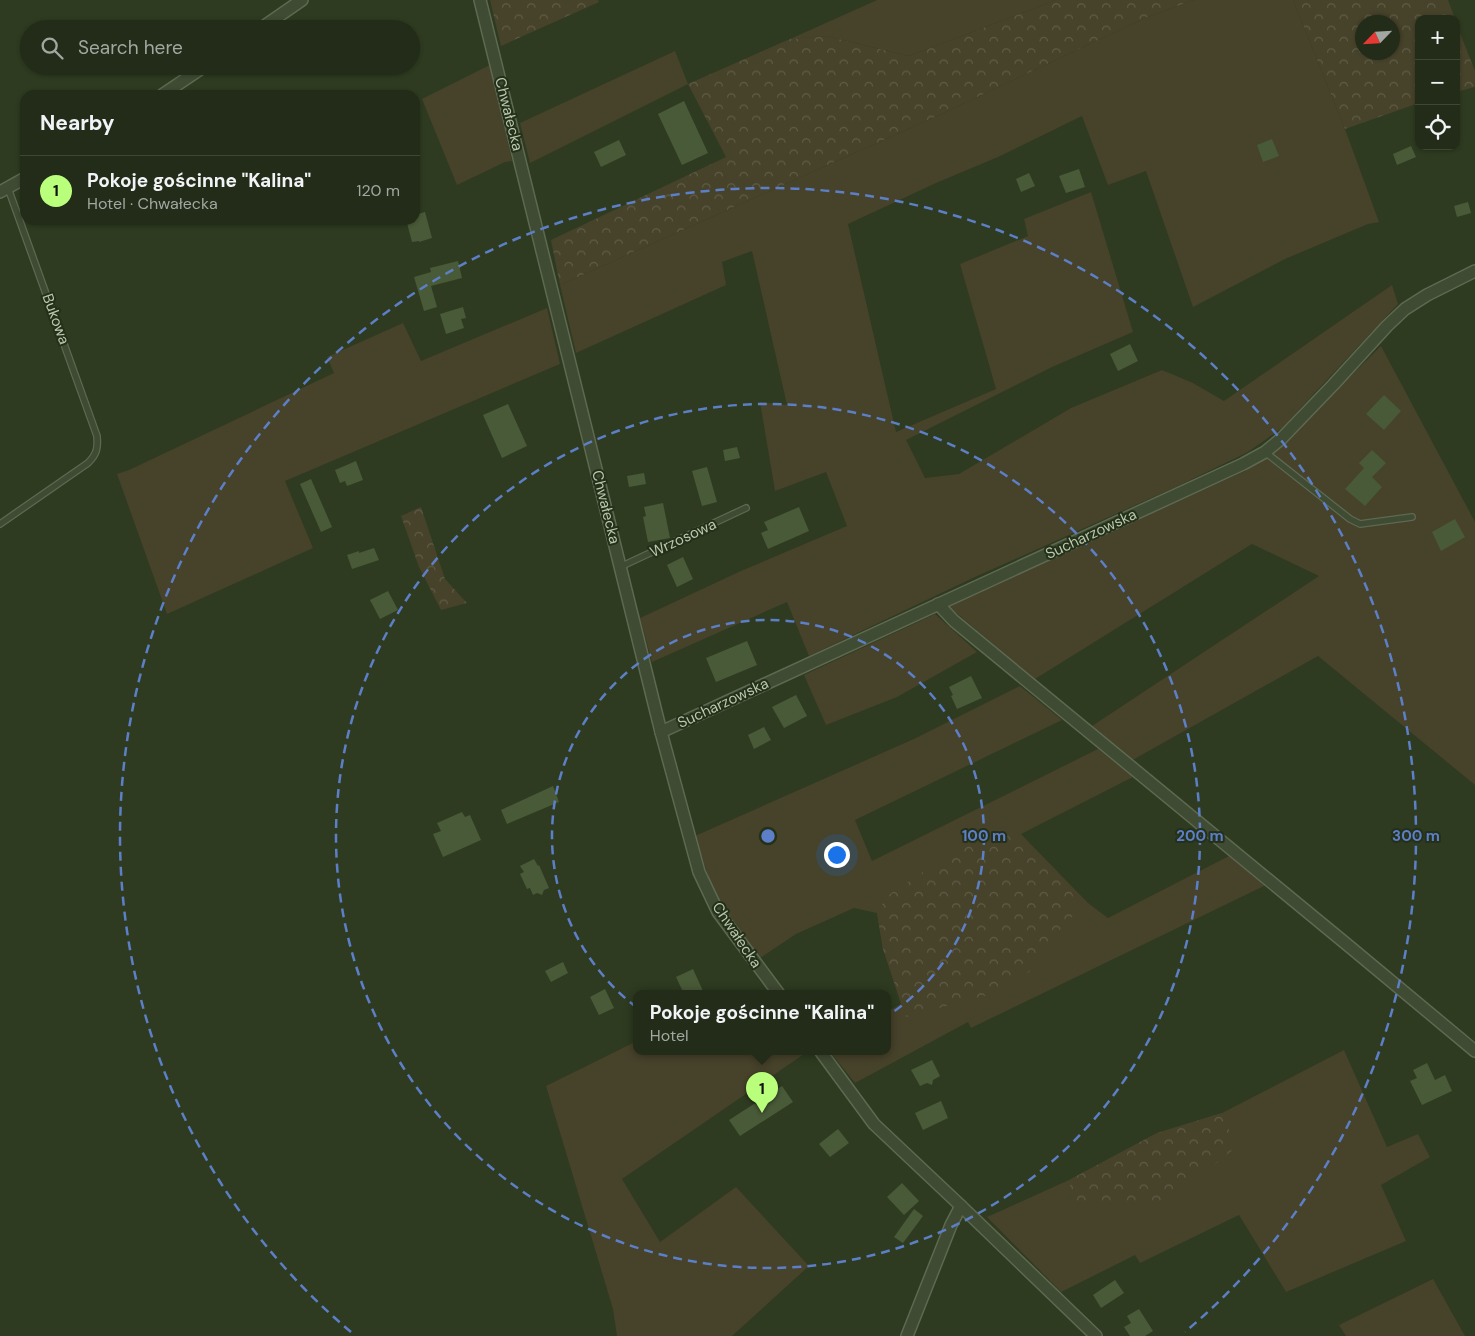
<!DOCTYPE html>
<meta charset="utf-8">
<style>
:root{--surface:#222c18;--page:#2a3421;--text:#f1f3f6;--muted:#a2a7a2;--line:#3f4837;--accent:#baff7c}
body{margin:0;font-family:"DM Sans",sans-serif;background:var(--page);color:var(--text)}
.controls{position:absolute;right:15px;top:15px;display:grid;overflow:hidden;border-radius:10px;box-shadow:0 1px 4px #0004}
.controls button{width:45px;height:45px;display:grid;place-items:center;padding:0;border:0;border-bottom:1px solid var(--line);background:var(--surface);color:var(--text);font:25px sans-serif}
.compass{position:absolute;left:1355px;top:15px;width:45px;height:45px;border-radius:50%;background:var(--surface);box-shadow:0 1px 4px #0004;rotate:245deg}
.you{position:absolute;left:836px;top:854px;width:18px;height:18px;margin:-12px;border:4px solid #fff;border-radius:50%;background:#1a73e8;box-shadow:0 0 0 8px #1a73e833}
.badge{display:grid;place-items:center;width:32px;height:32px;border-radius:50%;background:var(--accent);color:#111;font-size:16px;font-weight:700}
.pin{position:absolute;translate:-50% -41px;filter:drop-shadow(0 1px 2px #0008)}
.pin::after{content:'';position:absolute;top:26px;width:18px;height:15px;background:inherit;clip-path:polygon(0 0,100% 0,50% 100%)}
.popup{position:absolute;left:633px;top:990px;width:258px;height:65px;box-sizing:border-box;display:grid;place-content:center;border-radius:10px;background:var(--surface);filter:drop-shadow(0 1px 4px #0005);font-size:16px;white-space:nowrap;color:var(--muted)}
.popup b{font-size:19px;color:var(--text)}
.popup::after{content:'';position:absolute;left:50%;top:100%;margin-left:-10px;border:10px solid transparent;border-top-color:var(--surface)}
.list{margin:0;padding:0;list-style:none}
h2{display:flex;justify-content:space-between;align-items:center;height:65px;margin:0;padding:0 20px;font-size:21px}
h2 small{font-size:16px;font-weight:400;color:var(--muted)}
.list li{display:grid;grid-template-columns:32px 1fr auto;gap:15px;align-items:center;box-sizing:border-box;height:70px;padding:0 20px;border-top:1px solid var(--line)}
.list b{display:block;font-size:19px;white-space:nowrap}
.list p{margin:0;font-size:16px;white-space:nowrap;color:var(--muted)}
.list em{font-size:16px;font-style:normal;color:var(--muted)}
.icon{flex:none;width:28px;height:28px;fill:none;stroke:currentColor;stroke-width:2;stroke-linecap:round;stroke-linejoin:round}
.map{position:relative;flex:none;width:1475px;height:1336px;overflow:hidden}
.search{position:absolute;background:var(--surface);box-shadow:0 1px 4px #0004;left:20px;top:20px;width:400px;height:55px;display:flex;align-items:center;gap:12px;box-sizing:border-box;padding:0 18px;border-radius:28px;color:var(--muted);font-size:19px}
.panel{position:absolute;background:var(--surface);box-shadow:0 1px 4px #0004;left:20px;top:90px;width:400px;height:135px;border-radius:15px}
.map>svg:first-child{display:block}
.grass{fill:#47422a}
.forest{fill:url(#forest-crowns);fill-rule:evenodd}
.building{fill:#495a38}
.lines{fill:none;stroke-linecap:round;stroke-linejoin:round}
.lane-casing{stroke:#5d6951;stroke-width:8}
.street-casing{stroke:#5d6951;stroke-width:14}
.lane{stroke:#3f4b33;stroke-width:5.5}
.street{stroke:#3f4b33;stroke-width:11}
.ring{fill:none;stroke:#5c7fc7;stroke-width:2.5;stroke-dasharray:9 6}
.labels{text-anchor:middle;dominant-baseline:central;stroke-width:4;stroke-linejoin:round;paint-order:stroke}
.street-label{font-size:15px;fill:#bac8ae;stroke:#243019}
.centre{fill:#5c7fc7;stroke:#243019;stroke-width:2.5}
.ring-label{font-size:15px;text-anchor:middle;font-weight:bold;fill:#5c7fc7;stroke:#243019;stroke-width:4;stroke-linejoin:round;paint-order:stroke}
</style>
<div class="map">
<svg width="1475" height="1336" viewBox="0 0 1475 1336">
<defs>
<pattern id="forest-crowns" width="20" height="18" patternUnits="userSpaceOnUse" patternTransform="scale(1.25)"><rect width="20" height="18" fill="#47422a"/><path d="M2 6a3 3 0 1 1 6 0M12 15a3 3 0 1 1 6 0" fill="none" stroke="#5f5c46"/></pattern>
</defs>
<rect width="100%" height="100%" fill="#2e3b20"/>
<g class="grass">
<path d="M877,0h179l-147,56 -83,-20 -36,3z"/>
<path d="M1194,0h99l52,129 34,93 -11,2 -83,35 -92,48 -47,-136 -38,14 -26,-69 -84,41 -62,26 -88,41 48,208 100,-43 -36,-125 68,-28 -4,-17 67,-27 42,140 -81,35 -146,73 19,38 34,-4 112,-66 91,-38 31,13 31,18 168,-116 6,19 -116,124 -34,24 -72,35 -201,90 -166,79 -22,-54 -135,60 -12,-44 101,-47 106,-45 -21,-54 -51,19 -15,-89 27,3 -35,-154 -30,11 4,23 -150,68 -16,-68 375,-168 210,-99z"/>
<path d="M675,51l13,33 -158,79 -10,-40z"/>
<path d="M490,65l22,96 -7,1 -48,23 -35,-86z"/>
<path d="M547,308l13,56 -275,117 28,67 -146,66 -50,-140 12,-4 205,-97 -7,-16 76,-34 18,38z"/>
<path d="M1381,346l94,176v263l-157,-129 -189,106 -37,-36 227,-150 -67,-32 -217,135 -87,-73 297,-135 29,-19z"/>
<path d="M935,614l42,38 -80,45 -71,28 -22,-50z"/>
<path d="M1020,686l42,34 -207,100 17,41 226,-112 35,28 -112,57 67,69 20,15 121,-62 37,29 -295,143 -3,-6 -113,61 -24,-30 2,-1h54v-40l14,-8 -18,-55 -6,-36 -23,-5 -58,26 -36,24 -45,-62 -20,-60 221,-98z"/>
<path d="M637,1041v11h170l-185,127 38,63 76,-55 73,79 -77,70h-115l-4,-27 -67,-223z"/>
<path d="M1344,1050l43,97 31,-13 12,23 -49,28 25,56 -120,51 -47,-77 -99,48 -5,-8 -74,37 -74,-75 84,-38 86,-46 65,-20z"/>
<path d="M1433,1279l32,57h-119l-7,-11z"/>
</g>
<g class="forest">
<path d="M490,0h108l1,2 -98,44z"/>
<path d="M1056,0h138l-49,18 -210,99 -375,168 -9,-45 175,-83 -38,-73 102,-45 36,-3 83,20z"/>
<path d="M1293,0h155l7,19h-36v84l-74,26zM1392,22v30h-30v-30z"/>
<path d="M1456,23l19,48v16l-19,5z"/>
<path d="M421,507l24,72 22,24 -26,7 -22,-43 -18,-51z"/>
<path d="M1006,829l64,58 8,24 -15,15 -34,46 -30,20 -93,25 -23,-68 -6,-36 10,-17 87,-58z"/>
<path d="M1222,1113l6,13 6,23 -66,52 -87,6 -12,-12 2,-16 86,-46z"/>
</g>
<g class="building">
<path d="M684,101l24,52 -26,12 -24,-51z"/>
<path d="M1272,139l7,17 -16,6 -6,-17z"/>
<path d="M619,140l7,15 -25,12 -7,-15z"/>
<path d="M1411,146l5,11 -19,8 -4,-11z"/>
<path d="M1079,169l6,18 -19,6 -7,-17z"/>
<path d="M1029,173l6,13 -14,6 -5,-13z"/>
<path d="M1468,202l3,11 -14,4 -3,-11z"/>
<path d="M425,212l7,26 -13,4v-1l-7,1 -5,-19 8,-1v-7z"/>
<path d="M458,261l4,17 -31,8 6,21 -13,4 -10,-34 17,-5 -1,-4z"/>
<path d="M463,307l3,11 -5,1 3,9 -18,6 -6,-20z"/>
<path d="M1130,344l8,17 -20,10 -8,-17z"/>
<path d="M1384,395l17,16 -17,19 -18,-16z"/>
<path d="M508,404l19,42 -25,12 -19,-43z"/>
<path d="M737,447l3,11 -15,3 -2,-11z"/>
<path d="M1372,450l14,13 -14,14 10,10 -17,19 -20,-17 19,-21 -5,-5z"/>
<path d="M356,461l7,19 -16,6 -2,-5 -5,2 -5,-13z"/>
<path d="M707,467l10,35 -15,4 -10,-35z"/>
<path d="M644,473l2,11 -17,3 -2,-11z"/>
<path d="M311,479l21,48 -11,5 -21,-48z"/>
<path d="M663,503l7,35 -22,4 -5,-25 3,-1 -2,-9z"/>
<path d="M799,507l10,24 -41,18 -7,-16 7,-3 -4,-8z"/>
<path d="M1455,519l10,18 -24,14 -9,-19z"/>
<path d="M374,548l5,12 -27,9 -5,-14 12,-4v2z"/>
<path d="M683,557l10,22 -16,8 -10,-22z"/>
<path d="M388,591l10,19 -18,9 -10,-19z"/>
<path d="M747,641l10,24 -41,17 -10,-24z"/>
<path d="M971,676l11,22 -25,11 -6,-13 2,-1 -4,-8z"/>
<path d="M796,695l11,21 -23,12 -12,-21z"/>
<path d="M764,727l7,13 -17,9 -6,-14z"/>
<path d="M553,786l6,16 -52,22 -6,-14z"/>
<path d="M462,812l3,5 5,-2 11,25 -38,17 -10,-23 8,-3 -4,-8z"/>
<path d="M534,859l4,7 1,-1 10,23 -5,2 -2,5 -5,-2 -4,2 -3,-7 -3,1 -7,-15 4,-2 -4,-6z"/>
<path d="M563,962l5,11 -17,9 -6,-11z"/>
<path d="M693,969l10,22 -6,3h-13l-8,-17z"/>
<path d="M605,989l9,19 -15,7 -9,-18z"/>
<path d="M932,1060l8,16 -7,4 -1,5 -5,-2 -7,3 -9,-16z"/>
<path d="M1427,1063l8,17 10,-5 7,16 -30,14 -12,-24 7,-3 -4,-8z"/>
<path d="M782,1086l11,16 -53,34 -11,-16z"/>
<path d="M941,1101l7,17 -25,12 -8,-17z"/>
<path d="M838,1129l11,14 -19,14 -11,-13z"/>
<path d="M902,1183l17,18 -15,14 -17,-18z"/>
<path d="M914,1209l9,7 -20,27 -9,-6z"/>
<path d="M1115,1280l9,13 -23,15 -8,-13z"/>
<path d="M1139,1309l14,22 -8,5h-15l-6,-9 7,-4 -4,-7z"/>
</g>
<g class="lines">
<defs>
<g id="lane">
<path d="M1265,452l85,67 10,5 52,-7"/>
<path d="M0,524l88,-61c9,-9 10,-15 9,-27l-89,-248"/>
<path d="M620,567l126,-59"/>
</g>
<g id="street">
<path d="M480,0l181,732 38,140 19,40 61,82"/>
<path d="M260,29l42,-29"/>
<path d="M162,95l43,-29"/>
<path d="M0,192l25,-14"/>
<path d="M938,604l16,17 396,326 125,104"/>
<path d="M661,732l582,-268 22,-12 17,-14 51,-53 54,-59 18,-17 22,-14 48,-24"/>
<path d="M821,1052l53,72 87,82 135,130"/>
<path d="M907,1336l44,-111 10,-19"/>
</g>
</defs>
<use href="#lane" class="lane-casing"/>
<use href="#street" class="street-casing"/>
<use href="#lane" class="lane"/>
<use href="#street" class="street"/>
</g>
<g class="ring">
<circle cx="768" cy="836" r="216"/>
<circle cx="768" cy="836" r="432"/>
<path d="M351 1332A648 648 0 1 1 1185 1332"/>
</g>
<g class="labels">
<g class="street-label">
<text transform="translate(509 114) rotate(76)">Chwałecka</text>
<text transform="translate(56 319) rotate(70)">Bukowa</text>
<text transform="translate(606 507) rotate(76)">Chwałecka</text>
<text transform="translate(1091 534) rotate(-25)">Sucharzowska</text>
<text transform="translate(683 538) rotate(-25)">Wrzosowa</text>
<text transform="translate(723 703) rotate(-25)">Sucharzowska</text>
<text transform="translate(737 935) rotate(56)">Chwałecka</text>
</g>
</g>
<circle cx="768" cy="836" r="8" class="centre"/>
<g class="ring-label">
<text x="984" y="841">100 m</text>
<text x="1200" y="841">200 m</text>
<text x="1416" y="841">300 m</text>
</g>
</svg>
<div class="controls">
<button>+</button>
<button>−</button>
<button><svg class="icon" aria-label="locate" viewBox="0 0 24 24"><circle cx="12" cy="12" r="6"/><path d="M12 2v4M12 18v4M2 12h4M18 12h4"/></svg></button>
</div>
<svg class="compass" viewBox="-18 -18 36 36"><path d="M0-13l5 13h-10z" fill="#e53935"/><path d="M0 13l5-13h-10z" fill="#a2a7a2"/></svg>
<div class="you"></div>
<div class="pin badge" style="left:762px;top:1113px">1</div>
<div class="popup"><b>Pokoje gościnne &quot;Kalina&quot;</b>Hotel</div>
<div class="search"><svg class="icon" aria-label="search" viewBox="0 0 24 24"><circle cx="10" cy="10" r="6"/><path d="M15 15l6 6"/></svg>Search here</div>
<section class="panel">
<h2>Nearby<small></small></h2>
<ul class="list">
<li><span class="badge">1</span><div><b>Pokoje gościnne &quot;Kalina&quot;</b><p>Hotel · Chwałecka</p></div><em>120 m</em></li>
</ul>
</section>
</div>
